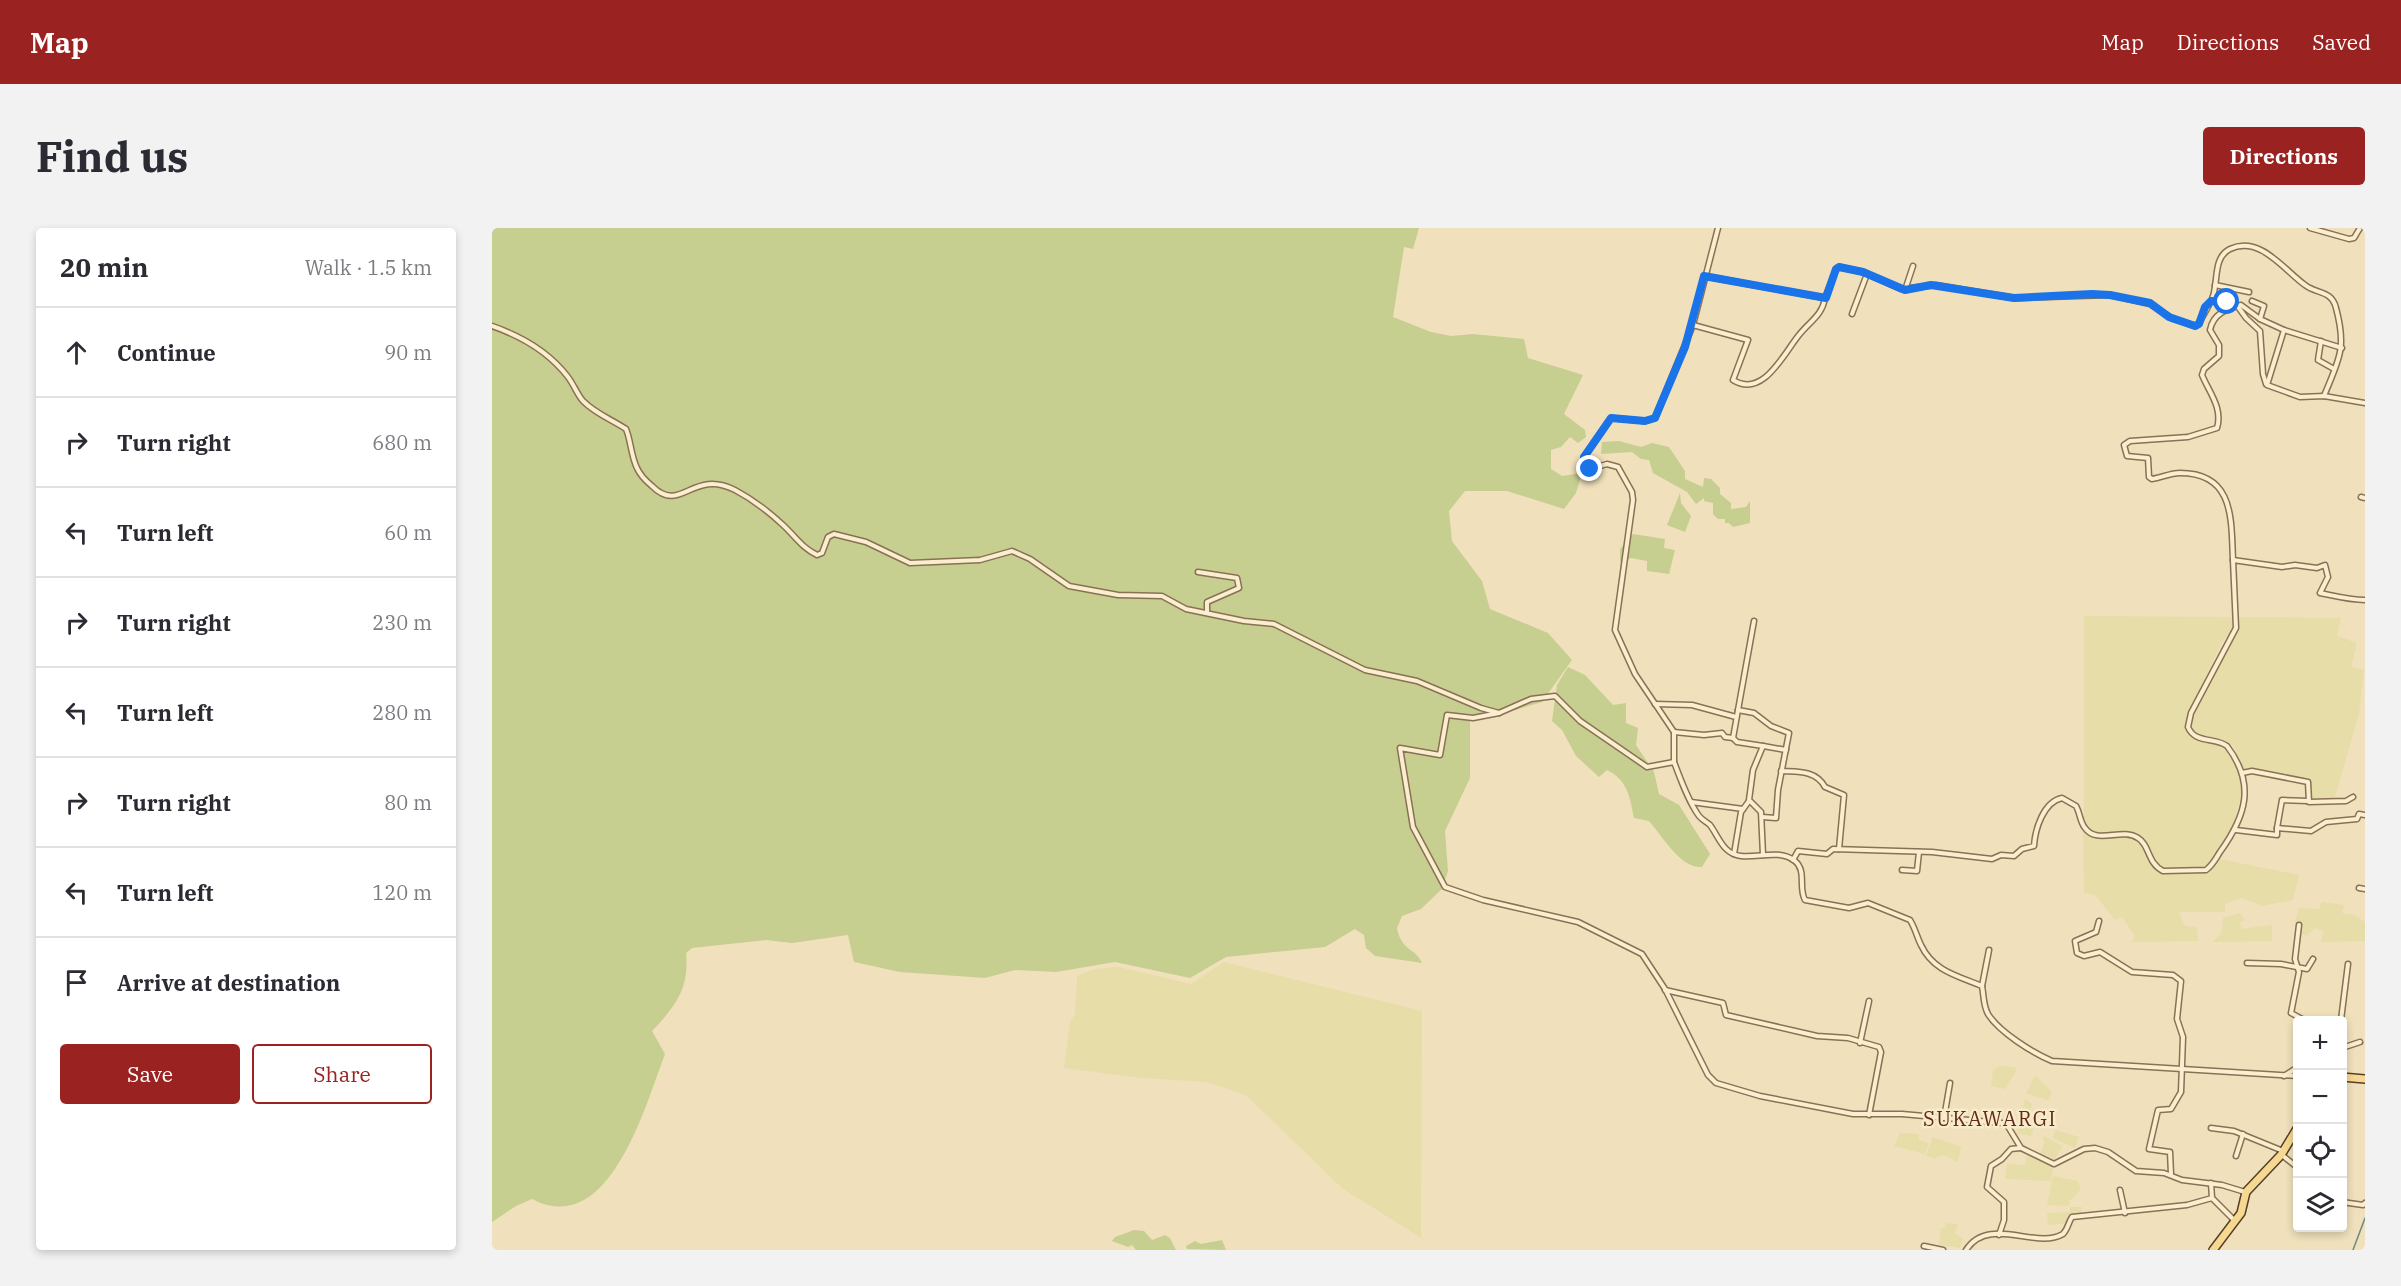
<!DOCTYPE html>
<meta charset="utf-8">
<style>
:root{--surface:#fff;--page:#f2f2f3;--text:#2b2b33;--muted:#7c7c81;--line:#e1e1e2;--accent:#9a2322}
body{margin:0;font-family:"IBM Plex Serif",serif;background:var(--page);color:var(--text)}
.controls{position:absolute;right:18px;bottom:18px;display:grid;overflow:hidden;border-radius:6px;box-shadow:0 3px 9px #0003}
.controls button{width:54px;height:54px;display:grid;place-items:center;padding:0;border:0;border-bottom:2px solid var(--line);background:var(--surface);color:var(--text);font:30px sans-serif}
.stop{position:absolute;width:18px;height:18px;margin:-14px;border:4px solid #1a73e8;border-radius:50%;background:#fff}
.stop.end{background:#1a73e8;border-color:#fff;box-shadow:0 2px 6px #0008}
.list{margin:0;padding:0;list-style:none}
h2{display:flex;justify-content:space-between;align-items:center;height:78px;margin:0;padding:0 24px;font-size:26px}
h2 small{font-size:20px;font-weight:400;color:var(--muted)}
.list li{display:grid;grid-template-columns:39px 1fr auto;gap:18px;align-items:center;box-sizing:border-box;height:90px;padding:0 24px;border-top:2px solid var(--line)}
.list b{display:block;font-size:22px;white-space:nowrap}
.list em{font-size:20px;font-style:normal;color:var(--muted)}
.actions{display:flex;gap:12px;padding:18px 24px}
.actions a{flex:1;padding:14px 0;border:2px solid var(--accent);border-radius:6px;text-align:center;font-size:21px;color:var(--accent)}
.actions .main{background:var(--accent);color:#fff}
.icon{flex:none;width:33px;height:33px;fill:none;stroke:currentColor;stroke-width:2;stroke-linecap:round;stroke-linejoin:round}
.map{position:relative;flex:none;width:1873px;height:1022px;overflow:hidden;border-radius:6px}
header{display:flex;align-items:center;gap:36px;box-sizing:border-box;height:84px;padding:0 30px;background:var(--accent);color:#fff}
header strong{font-size:28px}
nav{display:flex;gap:33px;margin-inline-start:auto;font-size:21px}
.intro{display:flex;align-items:center;justify-content:space-between;box-sizing:border-box;height:144px;padding:0 36px}
h1{margin:0;font-size:42px}
.button{padding:15px 27px;border-radius:6px;background:var(--accent);color:#fff;font-size:21px;font-weight:700}
main{display:flex;gap:36px;padding:0 36px}
aside{flex:1;background:var(--surface);border-radius:6px;box-shadow:0 3px 9px #0003}
.map>svg:first-child{display:block}
.farmland{fill:#e6dda9}
.green{fill:#c6ce90}
.lines{fill:none;stroke-linecap:round;stroke-linejoin:round}
.stream{stroke:#688e85;stroke-width:1.5}
.minor-casing{stroke:#887155;stroke-width:7}
.primary-casing{stroke:#553f2a;stroke-width:10}
.minor{stroke:#fbeecf;stroke-width:4}
.primary{stroke:#f6d890;stroke-width:7}
.route{stroke:#1a73e8;stroke-width:8}
.labels{text-anchor:middle;dominant-baseline:central;stroke-width:5;stroke-linejoin:round;paint-order:stroke}
.quarter-label{font-size:20px;letter-spacing:1.5px;fill:#652918;stroke:#f7ebcc}
</style>
<header>
<strong>Map</strong>
<nav><a>Map</a><a>Directions</a><a>Saved</a></nav>
</header>
<div class="intro"><h1>Find us</h1><a class="button">Directions</a></div>
<main>
<aside>
<h2>20 min<small>Walk · 1.5 km</small></h2>
<ul class="list">
<li><svg class="icon" aria-label="ahead" viewBox="0 0 24 24"><path d="M12 20V5M6 11l6-6 6 6"/></svg><div><b>Continue</b></div><em>90 m</em></li>
<li><svg class="icon" aria-label="right" viewBox="0 0 24 24"><path d="M7 20v-9h11M14 6l5 5-5 5"/></svg><div><b>Turn right</b></div><em>680 m</em></li>
<li><svg class="icon" aria-label="left" viewBox="0 0 24 24"><path d="M17 20v-9H6M10 6l-5 5 5 5"/></svg><div><b>Turn left</b></div><em>60 m</em></li>
<li><svg class="icon" aria-label="right" viewBox="0 0 24 24"><path d="M7 20v-9h11M14 6l5 5-5 5"/></svg><div><b>Turn right</b></div><em>230 m</em></li>
<li><svg class="icon" aria-label="left" viewBox="0 0 24 24"><path d="M17 20v-9H6M10 6l-5 5 5 5"/></svg><div><b>Turn left</b></div><em>280 m</em></li>
<li><svg class="icon" aria-label="right" viewBox="0 0 24 24"><path d="M7 20v-9h11M14 6l5 5-5 5"/></svg><div><b>Turn right</b></div><em>80 m</em></li>
<li><svg class="icon" aria-label="left" viewBox="0 0 24 24"><path d="M17 20v-9H6M10 6l-5 5 5 5"/></svg><div><b>Turn left</b></div><em>120 m</em></li>
<li><svg class="icon" aria-label="arrive" viewBox="0 0 24 24"><path d="M6 21V4h12l-3 4 3 4H6"/></svg><div><b>Arrive at destination</b></div></li>
</ul>
<div class="actions"><a class="main">Save</a><a>Share</a></div>
</aside>
<div class="map">
<svg width="1873" height="1022" viewBox="0 0 1873 1022">
<rect width="100%" height="100%" fill="#f0e1bc"/>
<g class="farmland">
<path d="M1592,388l149,1v11l-12,16 -34,73v13l7,7 31,12 15,25 2,18 -11,42 -24,33 -45,1 -11,-11 -6,-17 -6,-4 -19,-5 -26,3 -10,-11z"/>
<path d="M1746,389l103,1 -4,18 20,7 -6,24 13,3 -5,44 -25,86h-25l1,-21 -66,-8 -11,-25 -39,-14 -3,-13 16,-28 14,-36 17,-26z"/>
<path d="M1591,599l11,9 35,-1 13,7 6,19 17,12 44,-2 11,-12 79,16 -6,25 -31,6 -20,-8 -17,6v8h-46l5,13 13,3 1,13 -66,1 3,-6 -13,-19 -7,3 -20,-25 -11,-2z"/>
<path d="M1830,674l22,3 -2,8 13,2 10,7v19l-44,1 3,-11 -10,-3 -7,8 -7,-3 1,-9 -6,-2 4,-14 20,1z"/>
<path d="M1748,685l5,7 -5,2 1,7 31,-4v16l-60,1 9,-8 2,-16z"/>
<path d="M732,734l198,49 -1,227 -79,-50 -96,-93 -39,-13 -65,-4 -78,-10 6,-46 5,-8 2,-38 17,-7 25,-2 72,17z"/>
<path d="M1508,838l15,1 1,4 -11,18 -14,-3 2,-16z"/>
<path d="M1543,847l17,17 -4,8 -22,-7z"/>
<path d="M1533,871l7,5 -5,20 7,4 -3,8 -14,-2z"/>
<path d="M1564,902l23,7 -4,11 -23,-10z"/>
<path d="M1408,905l19,1v6l10,3 -4,11 -31,-8z"/>
<path d="M1552,908l19,10 -8,13 -15,-6 5,-11 -2,-2z"/>
<path d="M1441,909l28,10 -3,15 -15,-7 -9,4 -8,-4z"/>
<path d="M1535,926l27,10 -3,17 -46,-2 2,-15 18,1z"/>
<path d="M1561,948l25,5 3,8 -12,12v5l-22,-1z"/>
<path d="M1578,979h12l-1,10 -11,-1 -2,7 -20,2 -1,-12 23,-1z"/>
<path d="M1455,995l11,1 -3,10 8,4 -3,10 -21,-3 2,-17h3z"/>
</g>
<g class="green">
<path d="M0,0h927l-6,21 -9,-2 -11,70 38,15 20,4 22,-2 51,5 4,19 55,17 -19,39 21,16 1,7 -8,6 -8,-6 -9,10 -10,3v19l11,7 20,-3 -6,20 -12,16 -57,-18h-42l-16,20 3,30 30,40 8,28 58,24 24,27 -30,42 -27,8 -45,7v61l-25,53 3,40 -6,18 -21,20 -19,7 -5,12c4,23 19,20 25,35l-47,-7 -9,-8 -2,-13 -9,-6 -30,18 -99,10 -36,21 -75,-16 -59,10 -41,-2 -30,8 -85,-6 -46,-10 -6,-27 -56,8 -26,-3 -74,8 -6,5c4,35 -11,54 -34,78l13,23c-19,49 -55,186 -133,145l-16,7 -24,16z"/>
<path d="M1127,213l22,6 11,-4 17,4 16,24v8l18,8 1,-9 7,1 9,9v6l11,9v6l15,-2 4,-6v22l-17,4 -4,-4h-4v-4h-7l-5,-5v-11l-9,-2v-3l-8,6 -9,-12 -34,-19 -4,-13 -8,-1 -9,-7 -31,2 1,-12z"/>
<path d="M1188,265l1,10 10,13 -6,16 -18,-7z"/>
<path d="M1141,306l32,5 -1,9 11,2 -6,24 -22,-3v-10l-16,-3 -11,4v-13z"/>
<path d="M1076,439l17,8 28,30 13,-2v20l12,5 -2,17 18,27 5,22 20,11 31,49 -8,13c-23,1 -39,-31 -53,-46l-15,-3c-4,-20 -6,-38 -27,-48l-8,7 -23,-21 -14,-26 -10,-9 5,-36z"/>
<path d="M642,1002l10,1 8,9 13,-5 5,3 6,12h-40l-4,-5 -4,2 -16,-6 3,-4z"/>
<path d="M730,1012l4,10 -39,-1 -1,-3 9,-5 6,3z"/>
</g>
<g class="lines">
<path class="stream" d="M1861,1022l12,-32"/>
<defs>
<g id="minor">
<path d="M1818,0l39,11 5,-1 6,-10"/>
<path d="M1212,48l121,22 11,-29 3,-2 24,5 38,17 35,-4 78,13 96,-3 40,9 23,15 23,7c3,-2 14,-23 16,-27 7,-16 0,-41 18,-50 30,-14 54,21 75,36 11,9 27,5 31,23 11,41 3,51 -12,88"/>
<path d="M1723,57l34,7"/>
<path d="M1413,62l8,-24"/>
<path d="M1719,73l25,3 10,14 14,13 3,43 3,10"/>
<path d="M1760,73l12,5 -4,13"/>
<path d="M1360,86l15,-40"/>
<path d="M1201,97l55,15 -15,40c30,19 51,-27 66,-45 11,-14 23,-19 26,-37"/>
<path d="M0,98c29,10 57,26 76,51 6,8 9,17 15,24 13,13 28,18 43,28 5,12 5,27 11,39 3,7 9,13 15,18 29,29 40,-18 83,4 17,9 34,22 48,35 12,11 19,23 34,30l5,-2 6,-16 6,-3 32,8 44,21 70,-3 32,-9 18,8 39,27 49,9 44,1 24,13 58,12 30,3 91,46 52,11 64,27 18,5 32,-14 24,-3 25,25 67,46 27,-5c7,18 14,39 25,54 3,4 8,6 11,9 9,12 13,29 31,31 18,2 38,-7 54,5 12,10 3,27 10,39l44,8 19,-5 42,17c5,8 7,17 11,25 12,26 37,31 61,41 2,10 1,19 6,28 11,18 45,39 64,47l246,15"/>
<path d="M1792,102l58,18"/>
<path d="M1829,113l-3,19 16,9"/>
<path d="M1869,269l4,1"/>
<path d="M1741,332c-2,-40 2,-87 -53,-87 -10,0 -19,5 -28,6l-3,-2 -1,-19 -21,-2 -3,-11 6,-4 58,-4 29,-9c6,-20 -8,-36 -15,-53l2,-6 15,-13v-11l-9,-15c3,-16 16,-21 31,-25l19,14 24,11 -17,55 33,12 24,-1 41,7"/>
<path d="M706,344l39,6 2,10 -32,14v10"/>
<path d="M1262,393l-21,117 4,4 26,4 -10,24 -4,30 12,12 2,43"/>
<path d="M1163,476l37,1 44,12"/>
<path d="M1246,482l16,3 17,13 18,7 -11,57 -2,28 -14,-1"/>
<path d="M1007,485l-26,5 -26,-3 -7,40 -40,-7 13,79 32,60 38,13 95,22 64,32 23,35 43,86 8,8 44,13 93,18h49l100,9 5,2 14,23 33,16 30,-15 11,-1 13,4 28,19 28,2 18,7 40,5 23,7"/>
<path d="M1182,504l30,3 18,-2 3,4 8,1"/>
<path d="M1271,518l23,4"/>
<path d="M1182,534v-30l-39,-58 -20,-44 18,-130 -1,-8 -14,-25 -11,-3 -17,5 -5,-4 -1,-8 27,-39 34,3 10,-3 38,-93 25,-97"/>
<path d="M1289,543c17,1 35,-1 44,16l19,8 -5,54"/>
<path d="M1750,545l10,-2 56,11 1,20 37,-1 7,-4"/>
<path d="M1199,574l52,7"/>
<path d="M1785,600l5,-28 26,1"/>
<path d="M1744,602l41,5v-7l34,3 15,-9 31,-3 2,-5 6,1"/>
<path d="M1242,626l7,-42 8,-11"/>
<path d="M1301,632l5,-9 29,3 6,-5 99,3 60,7 9,-4 13,1 8,-7 12,-3c1,-16 9,-44 28,-48l14,8c4,7 4,16 9,22 12,17 37,-1 53,10 12,7 9,25 25,33l43,-1c7,-5 10,-12 14,-18 26,-36 36,-68 7,-106 -12,-9 -32,-2 -39,-19l3,-14 45,-85 -3,-68 49,7 13,-2 22,3 8,-3 3,12 -8,16c15,3 30,7 45,7"/>
<path d="M1410,642l15,1 2,-19"/>
<path d="M1867,660l6,1"/>
<path d="M1607,693l-3,11 -21,9 2,12 7,3 16,-4 32,20 41,3 8,6 -4,38 6,18 -2,55 -10,17 -13,1 -9,39 21,3 1,22"/>
<path d="M1807,697l-4,34 4,13 -8,41 13,7"/>
<path d="M1755,735l34,1 26,5 6,-10"/>
<path d="M1490,758l7,-36"/>
<path d="M1173,762l58,13 3,12 91,21 31,2 31,9 2,5 -12,63"/>
<path d="M1849,792l7,-56"/>
<path d="M1368,815l9,-42"/>
<path d="M1850,820l18,-6"/>
<path d="M1792,848l14,-9"/>
<path d="M1452,890l6,-35"/>
<path d="M1719,900l23,3 49,20"/>
<path d="M1790,927l16,13"/>
<path d="M1744,928l7,-22"/>
<path d="M1806,951v10"/>
<path d="M1628,962l5,23"/>
<path d="M1720,970l22,22"/>
<path d="M1850,974l21,3 2,-2"/>
<path d="M1507,1007l5,-15v-18l-17,-15 4,-21 11,-7 9,-10 9,-1"/>
<path d="M1432,1018l19,4"/>
<path d="M1474,1022c23,-35 70,0 97,-16 5,-5 5,-11 9,-17l115,-12 25,-7 -1,-15"/>
</g>
<g id="primary">
<path d="M1850,849l23,2"/>
<path d="M1721,1022l28,-37 5,-21 35,-37 17,-28"/>
</g>
</defs>
<use href="#minor" class="minor-casing"/>
<use href="#primary" class="primary-casing"/>
<use href="#minor" class="minor"/>
<use href="#primary" class="primary"/>
</g>
<g class="lines">
<path class="route" d="M1098,241l-5,-4 -1,-8 27,-39 34,3 10,-3 30,-71 19,-71 122,22 10,-29 3,-2 24,5 42,18 26,-5 83,13 78,-4 18,1 40,8 19,14 26,9 4,-2 6,-17 6,-6 16,1"/>
</g>
<g class="labels">
<g class="quarter-label">
<text x="1498" y="890">SUKAWARGI</text>
</g>
</g>
</svg>
<div class="controls">
<button>+</button>
<button>−</button>
<button><svg class="icon" aria-label="locate" viewBox="0 0 24 24"><circle cx="12" cy="12" r="6"/><path d="M12 2v4M12 18v4M2 12h4M18 12h4"/></svg></button>
<button><svg class="icon" aria-label="layers" viewBox="0 0 24 24"><path d="M12 4l9 5-9 5-9-5zM3 14l9 5 9-5"/></svg></button>
</div>
<div class="stop" style="left:1735px;top:74px"></div>
<div class="stop end" style="left:1098px;top:241px"></div>
</div>
</main>
